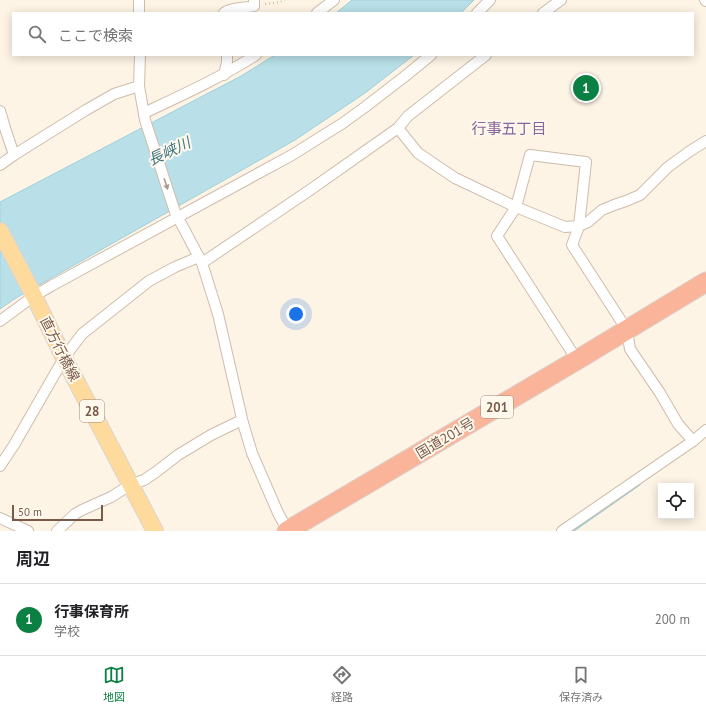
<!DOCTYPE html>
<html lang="ja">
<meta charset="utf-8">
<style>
:root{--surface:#fff;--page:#f2f2f2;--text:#202124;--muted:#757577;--line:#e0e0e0;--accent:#0b8043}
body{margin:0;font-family:"PT Sans","Noto Sans JP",sans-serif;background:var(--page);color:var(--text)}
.controls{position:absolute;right:12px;bottom:12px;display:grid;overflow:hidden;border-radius:0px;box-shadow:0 2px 10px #0003}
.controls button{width:36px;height:36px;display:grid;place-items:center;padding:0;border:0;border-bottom:1px solid var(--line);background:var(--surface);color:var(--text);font:20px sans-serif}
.scale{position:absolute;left:12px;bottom:10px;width:91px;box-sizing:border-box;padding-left:4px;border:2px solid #785a49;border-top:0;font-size:11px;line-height:14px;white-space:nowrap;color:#785a49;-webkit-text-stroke:3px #fff8ed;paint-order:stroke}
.you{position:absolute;left:296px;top:314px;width:14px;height:14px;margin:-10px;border:3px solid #fff;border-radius:50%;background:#1a73e8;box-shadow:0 0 0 6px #1a73e833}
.badge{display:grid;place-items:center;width:26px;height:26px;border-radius:50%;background:var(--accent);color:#fff;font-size:13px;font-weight:700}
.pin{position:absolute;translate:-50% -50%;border:2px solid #fff;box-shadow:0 1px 4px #0006}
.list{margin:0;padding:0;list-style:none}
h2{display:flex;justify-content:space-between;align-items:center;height:52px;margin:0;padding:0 16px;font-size:17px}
h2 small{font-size:13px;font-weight:400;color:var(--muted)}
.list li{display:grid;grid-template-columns:26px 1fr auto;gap:12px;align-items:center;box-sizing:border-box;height:72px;padding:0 16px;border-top:1px solid var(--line)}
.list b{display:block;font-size:15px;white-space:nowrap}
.list p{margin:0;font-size:13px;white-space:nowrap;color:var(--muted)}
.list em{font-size:13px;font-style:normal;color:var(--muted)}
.icon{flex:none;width:22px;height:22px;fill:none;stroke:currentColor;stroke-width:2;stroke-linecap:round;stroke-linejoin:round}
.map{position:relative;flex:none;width:706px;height:531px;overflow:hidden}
.search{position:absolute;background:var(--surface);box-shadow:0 2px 10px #0003;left:12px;right:12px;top:12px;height:44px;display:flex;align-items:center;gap:10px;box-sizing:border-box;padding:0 14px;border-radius:0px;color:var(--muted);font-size:15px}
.sheet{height:124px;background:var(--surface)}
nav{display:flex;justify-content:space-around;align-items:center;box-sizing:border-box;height:56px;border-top:1px solid var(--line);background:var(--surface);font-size:11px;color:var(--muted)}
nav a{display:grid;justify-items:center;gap:2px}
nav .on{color:var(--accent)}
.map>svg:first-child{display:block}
.water{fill:#b9e0e8;stroke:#9ed0da}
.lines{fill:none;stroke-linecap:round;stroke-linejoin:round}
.stream{stroke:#9ed0da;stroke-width:3.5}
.street-casing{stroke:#cfbcab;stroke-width:12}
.primary-casing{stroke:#dcd4d0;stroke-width:18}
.highway-casing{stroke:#dcd4d0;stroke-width:21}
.path{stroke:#d9b69f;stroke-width:2;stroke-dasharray:1 3;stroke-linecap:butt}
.street{stroke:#fff;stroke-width:10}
.primary{stroke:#fedb9c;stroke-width:16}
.highway{stroke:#fab49a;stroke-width:19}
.oneway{fill:#ae9c92}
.labels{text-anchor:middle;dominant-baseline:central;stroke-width:4;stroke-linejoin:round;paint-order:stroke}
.shield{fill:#fff8ed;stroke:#a0897a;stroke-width:1}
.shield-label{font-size:13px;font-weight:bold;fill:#785a49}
.street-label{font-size:14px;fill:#785a49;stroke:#fff8ed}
.neighbourhood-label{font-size:15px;fill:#89649b;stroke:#fff8ed}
.water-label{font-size:15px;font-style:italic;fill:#3f7884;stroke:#fff8ed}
</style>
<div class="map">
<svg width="706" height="531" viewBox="0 0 706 531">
<rect width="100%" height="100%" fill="#fdf4e5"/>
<g class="water">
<path d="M352,0h122l-13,13h-125z"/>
<path d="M275,55h139l-49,38 -70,47 -279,158 -16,11v-107l241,-126z"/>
</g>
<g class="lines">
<path class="stream" d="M572,531l67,-47"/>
<defs>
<g id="street">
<path d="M139,0v13"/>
<path d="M705,0l1,1"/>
<path d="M224,13c5,-5 22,-5 30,-7v-6"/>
<path d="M317,13l17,-13"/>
<path d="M477,13l13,-13"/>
<path d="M543,13l18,-13"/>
<path d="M140,55l-1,31 6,34 30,92 27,51 16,51 25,109 9,30 26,60 10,18"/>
<path d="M224,75l3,-13v-7"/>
<path d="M0,111l5,17 9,27"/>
<path d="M144,113c38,-18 76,-35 112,-58"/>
<path d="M398,128l20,25 37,25 61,29 49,20 14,-1 9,-4 14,-12 12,-5 12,-4 14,-6 28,-28 22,-16 16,-10"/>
<path d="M0,165l14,-10 72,-45 28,-16 25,-8"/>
<path d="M202,263l108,-73 88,-62 10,-12 78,-61"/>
<path d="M0,321l34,-25 17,-10 241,-131 51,-32 22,-16 39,-30 27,-22"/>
<path d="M577,360l-80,-124 19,-29 14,-52 56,7 -7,64 -7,19 55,85 3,19 30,44 18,31 15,17"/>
<path d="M0,466l14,-21 50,-87 18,-24 67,-53 26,-14 24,-10"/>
<path d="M0,518l28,13"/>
<path d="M57,531l18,-17 7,-4 29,-13 19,-12 14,-5 12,-8 22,-17 33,-20 31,-15"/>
<path d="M562,531l131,-90 13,-11"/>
</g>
<path id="primary" d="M0,231l31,59 33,68 91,173"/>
<path id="highway" d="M287,531l290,-171 129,-78"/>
</defs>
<use href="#street" class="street-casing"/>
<use href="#primary" class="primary-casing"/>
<use href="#highway" class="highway-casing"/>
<path class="path" d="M265,4l15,-2 5,-2"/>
<use href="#street" class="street"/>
<use href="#primary" class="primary"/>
<use href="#highway" class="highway"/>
</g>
<defs><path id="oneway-solid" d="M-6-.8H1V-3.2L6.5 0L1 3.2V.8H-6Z"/></defs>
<use class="oneway" href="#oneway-solid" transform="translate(166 184) rotate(72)"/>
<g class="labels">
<g class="shield">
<rect x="481" y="396" width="32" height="22" rx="3"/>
<rect x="80" y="400" width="24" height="22" rx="3"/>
</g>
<g class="shield-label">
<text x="497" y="407">201</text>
<text x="92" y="411">28</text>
</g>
<g class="street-label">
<text transform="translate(60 349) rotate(63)">直方行橋線</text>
<text transform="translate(445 438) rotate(-31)">国道201号</text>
</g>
<g class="neighbourhood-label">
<text x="509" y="128">行事五丁目</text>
</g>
<g class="water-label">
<text transform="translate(169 151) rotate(-25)">長峡川</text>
</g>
</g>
</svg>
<div class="controls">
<button><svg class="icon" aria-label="locate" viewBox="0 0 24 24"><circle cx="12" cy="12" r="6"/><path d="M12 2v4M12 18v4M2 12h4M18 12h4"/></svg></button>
</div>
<div class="scale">50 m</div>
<div class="you"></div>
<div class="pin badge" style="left:586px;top:88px">1</div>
<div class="search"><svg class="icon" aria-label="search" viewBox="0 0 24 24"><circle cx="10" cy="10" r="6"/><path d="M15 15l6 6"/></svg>ここで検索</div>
</div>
<section class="sheet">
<h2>周辺<small></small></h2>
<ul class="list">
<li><span class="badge">1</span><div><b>行事保育所</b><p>学校</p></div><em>200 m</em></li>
</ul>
</section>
<nav>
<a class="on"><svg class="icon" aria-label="map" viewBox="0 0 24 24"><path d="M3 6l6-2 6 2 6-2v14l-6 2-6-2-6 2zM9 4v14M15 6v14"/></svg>地図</a>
<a><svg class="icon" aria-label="directions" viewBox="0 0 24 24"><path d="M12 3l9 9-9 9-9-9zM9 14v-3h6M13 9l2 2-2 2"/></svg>経路</a>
<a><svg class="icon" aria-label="saved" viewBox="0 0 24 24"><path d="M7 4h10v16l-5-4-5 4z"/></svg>保存済み</a>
</nav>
